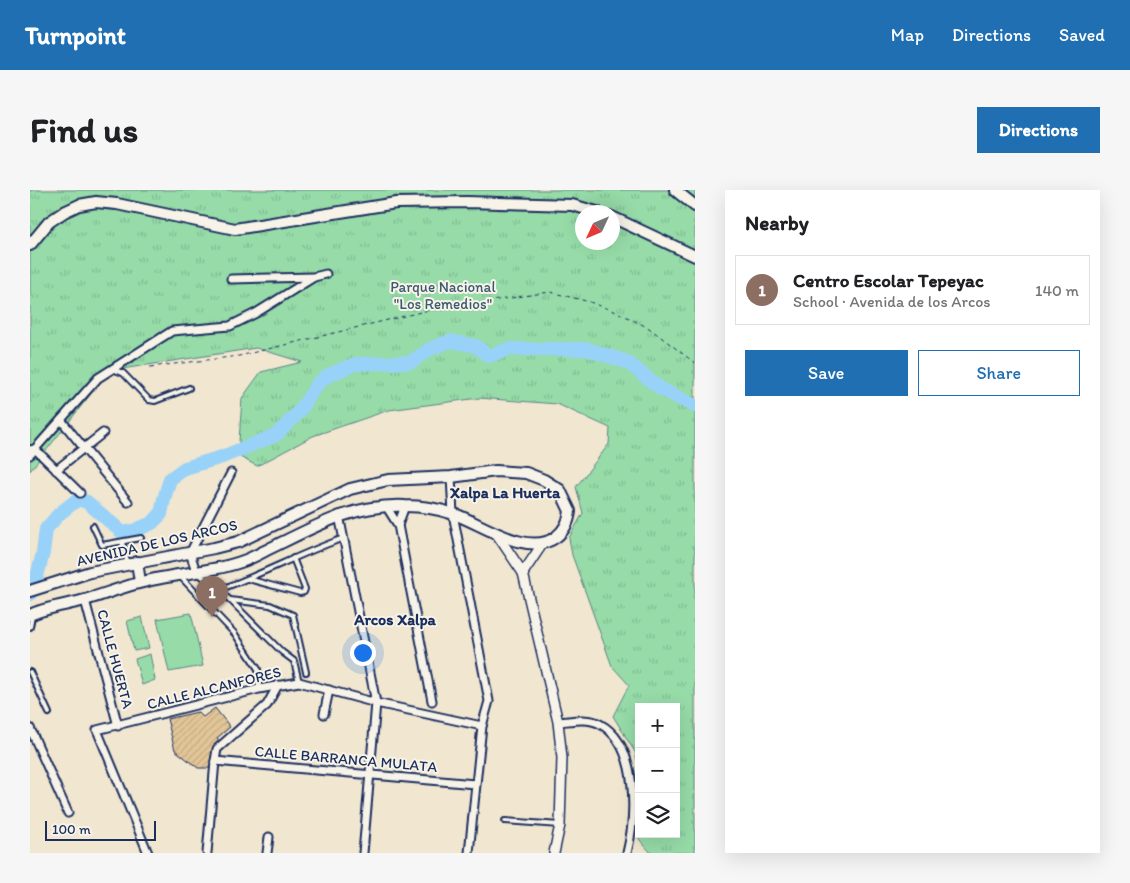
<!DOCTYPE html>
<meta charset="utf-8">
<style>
:root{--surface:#fff;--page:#f6f6f6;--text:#202124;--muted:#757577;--line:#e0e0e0;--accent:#1f6fb2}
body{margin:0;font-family:Itim,sans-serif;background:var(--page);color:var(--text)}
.controls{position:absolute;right:15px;bottom:15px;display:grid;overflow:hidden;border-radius:0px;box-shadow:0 5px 20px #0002}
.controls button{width:45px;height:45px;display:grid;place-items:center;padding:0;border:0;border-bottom:1px solid var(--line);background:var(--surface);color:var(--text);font:25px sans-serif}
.compass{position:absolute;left:545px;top:15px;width:45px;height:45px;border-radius:50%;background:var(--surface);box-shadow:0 5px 20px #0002;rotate:226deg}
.scale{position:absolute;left:15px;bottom:12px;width:111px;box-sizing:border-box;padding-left:5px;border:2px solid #1b2f5e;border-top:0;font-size:14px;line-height:18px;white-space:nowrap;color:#1b2f5e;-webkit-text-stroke:4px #f7f3e8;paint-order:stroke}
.you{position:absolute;left:332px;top:462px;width:18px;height:18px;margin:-12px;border:4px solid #fff;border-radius:50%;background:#1a73e8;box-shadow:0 0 0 8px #1a73e833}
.badge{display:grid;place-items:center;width:32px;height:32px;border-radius:50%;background:var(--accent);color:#fff;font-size:16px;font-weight:700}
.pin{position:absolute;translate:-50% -41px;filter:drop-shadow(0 1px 2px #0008)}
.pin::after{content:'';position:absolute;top:26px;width:18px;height:15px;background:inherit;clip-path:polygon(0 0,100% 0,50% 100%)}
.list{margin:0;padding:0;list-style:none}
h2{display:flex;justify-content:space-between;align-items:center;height:65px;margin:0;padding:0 20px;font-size:21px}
h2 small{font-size:16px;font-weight:400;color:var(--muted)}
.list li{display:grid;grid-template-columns:32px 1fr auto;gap:15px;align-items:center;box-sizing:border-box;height:70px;margin:0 10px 10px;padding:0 10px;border:1px solid var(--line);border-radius:0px}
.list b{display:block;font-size:19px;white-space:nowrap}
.list p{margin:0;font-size:16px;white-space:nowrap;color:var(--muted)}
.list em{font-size:16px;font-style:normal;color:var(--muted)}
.actions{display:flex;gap:10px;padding:15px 20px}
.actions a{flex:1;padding:11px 0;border:1px solid var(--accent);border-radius:0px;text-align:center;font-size:18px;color:var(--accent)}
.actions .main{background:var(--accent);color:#fff}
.icon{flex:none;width:28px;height:28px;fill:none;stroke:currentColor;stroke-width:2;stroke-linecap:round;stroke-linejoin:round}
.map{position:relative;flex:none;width:665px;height:663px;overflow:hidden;border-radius:0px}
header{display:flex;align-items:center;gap:30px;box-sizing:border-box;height:70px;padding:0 25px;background:var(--accent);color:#fff}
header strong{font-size:24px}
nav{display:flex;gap:28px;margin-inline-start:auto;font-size:18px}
.intro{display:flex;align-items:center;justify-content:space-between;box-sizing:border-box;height:120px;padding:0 30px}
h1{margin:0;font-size:35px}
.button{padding:12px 22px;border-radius:0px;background:var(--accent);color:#fff;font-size:18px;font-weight:700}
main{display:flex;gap:30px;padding:0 30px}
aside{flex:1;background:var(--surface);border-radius:0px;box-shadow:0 5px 20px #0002}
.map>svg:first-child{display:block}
.grass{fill:url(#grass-tufts);stroke:#588583;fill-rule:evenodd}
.pitch{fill:#96dba8;stroke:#588583}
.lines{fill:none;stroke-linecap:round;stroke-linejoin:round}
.river{stroke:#98d2f8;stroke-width:14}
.building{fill:url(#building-hatch);stroke:#1b2f5e}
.service-casing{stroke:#1b2f5e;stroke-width:8}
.minor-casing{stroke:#1b2f5e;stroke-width:11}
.tertiary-casing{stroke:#1b2f5e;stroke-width:12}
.secondary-casing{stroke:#1b2f5e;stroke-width:14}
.path{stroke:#1b2f5e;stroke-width:1;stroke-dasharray:4 4;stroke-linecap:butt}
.service{stroke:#f7f3e8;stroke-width:4}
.minor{stroke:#f7f3e8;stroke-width:7}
.tertiary{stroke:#f7f3e8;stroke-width:9}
.secondary{stroke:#f7f3e8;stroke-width:10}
.labels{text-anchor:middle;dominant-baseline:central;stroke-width:4;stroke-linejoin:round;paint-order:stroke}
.park-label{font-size:15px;fill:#3a5a70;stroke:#f7f3e8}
.street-label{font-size:15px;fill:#1b2f5e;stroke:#f7f3e8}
.neighbourhood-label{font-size:16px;font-weight:bold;fill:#1b2f5e;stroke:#f7f3e8}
</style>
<header>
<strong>Turnpoint</strong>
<nav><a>Map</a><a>Directions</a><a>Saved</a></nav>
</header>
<div class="intro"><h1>Find us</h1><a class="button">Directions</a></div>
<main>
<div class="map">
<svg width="665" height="663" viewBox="0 0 665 663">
<defs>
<pattern id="grass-tufts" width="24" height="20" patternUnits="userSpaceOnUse" patternTransform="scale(1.25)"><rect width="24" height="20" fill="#96dba8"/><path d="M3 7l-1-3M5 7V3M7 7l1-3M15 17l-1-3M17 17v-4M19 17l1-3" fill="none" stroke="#81bc93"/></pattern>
<pattern id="building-hatch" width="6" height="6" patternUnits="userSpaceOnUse" patternTransform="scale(1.25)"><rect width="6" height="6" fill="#e3c697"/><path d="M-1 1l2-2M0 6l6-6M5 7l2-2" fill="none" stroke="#c2aa85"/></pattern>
</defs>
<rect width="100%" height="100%" fill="#f1e6d0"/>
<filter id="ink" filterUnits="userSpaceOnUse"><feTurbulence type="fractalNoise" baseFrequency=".02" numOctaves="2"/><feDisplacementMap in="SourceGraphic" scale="10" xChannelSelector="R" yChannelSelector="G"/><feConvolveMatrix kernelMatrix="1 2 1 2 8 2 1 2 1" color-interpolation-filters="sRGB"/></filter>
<g filter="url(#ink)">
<path class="grass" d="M0,0h665v663h-44l-12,-14v-5h37v-127h-37v63l-4,-18 -22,-36 16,-31 -17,-19 -40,-111 -3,-17 14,-25 -7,-26 33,-43 1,-16 -53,-24 -78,-6 -90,12 -76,26 -56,30 -19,-10 4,-58 19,-26 41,-10 -46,-14 -147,23 -79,100zM552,22h30v30h-30z"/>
<g class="pitch">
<path d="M161,423l12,53 -34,6 -12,-53z"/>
<path d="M112,427l7,31 -15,3 -7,-30z"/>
<path d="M120,464l5,26 -13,5 -7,-26z"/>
</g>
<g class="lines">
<path class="river" d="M0,404l7,-18 6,-23 3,-24 13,-15 19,-15 9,3 36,31 13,-3 16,-7 9,-9 3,-15 6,-20 15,-11 37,-11 54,-22 23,-23 19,-29 11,-8 26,-11 56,-2 19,-13 20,-8 26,5 13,10 20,-7h78l40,13 34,27 34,17"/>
</g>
<path class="building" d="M185,518l15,19 -13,11 4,5 -8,8 -3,17h-12l-23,-18 -8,-31 31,-7 5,5z"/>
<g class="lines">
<defs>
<g id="service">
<path d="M82,179l11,4 26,27 6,1 34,-13"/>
<path d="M63,336l9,19 39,-7"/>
<path d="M92,352l6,22"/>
<path d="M168,383l32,27 52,52 12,9 5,21"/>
<path d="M150,386l55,58 23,35 1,20"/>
<path d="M218,389l52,14 4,-1 1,-3 -12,-31"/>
<path d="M188,400c43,-15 83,-37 126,-52"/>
<path d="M200,410l40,5 23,10 13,57"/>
<path d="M0,437l2,-11"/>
<path d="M0,482l19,41"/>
<path d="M475,631l55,4"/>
</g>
<g id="minor">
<path d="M201,89l83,-2"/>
<path d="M31,230l67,82"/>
<path d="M0,260l5,-1 63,-71 74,-47 58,-5 26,-13 58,-36 12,-3"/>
<path d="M0,265l5,-6 45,44"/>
<path d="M26,280l47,-37"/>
<path d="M421,287l2,37 36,187 -7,25 -13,127"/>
<path d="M356,316l12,19 34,176"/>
<path d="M309,325l37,188 -13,150"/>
<path d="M368,335l7,-19"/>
<path d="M166,381l-6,-18 41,-80"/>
<path d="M55,410l33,126"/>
<path d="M294,524l5,-24"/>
<path d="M528,532c13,-1 29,-5 42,2 39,21 36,92 27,129"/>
<path d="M0,538l38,85"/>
<path d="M185,571l260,23"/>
<path d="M118,663l-51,-123 162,-41 40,-7 77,21 106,23"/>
<path d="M177,663l8,-92 2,-12 50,-44 11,-20"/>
<path d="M237,663l2,-16"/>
</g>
<g id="tertiary">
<path d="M466,343l27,40 35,149 4,36 -2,67 -6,28"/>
<path d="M493,383l20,-30"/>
</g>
<g id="secondary">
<path d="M645,0l20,16"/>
<path d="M582,27l83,39"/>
<path d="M0,55l19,-23 15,-10 15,-7 17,-3 21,2 118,25 161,-26 71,-1 105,3 25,7"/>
<path d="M107,372l3,20"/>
<path d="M0,401l60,-19 124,-24 24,-6 112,-53 38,-9 63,-3 45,-6 30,2 18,7 16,10 10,21c-1,11 -5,19 -14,26 -28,21 -75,-14 -102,-23 -15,-5 -33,-8 -49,-8 -49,-2 -86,18 -128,39 -11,5 -21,11 -31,15 -34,13 -72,13 -107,23 -20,5 -39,13 -58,18 -15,4 -38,7 -51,14"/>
</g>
</defs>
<use href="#service" class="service-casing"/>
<use href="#minor" class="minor-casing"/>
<use href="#tertiary" class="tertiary-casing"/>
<use href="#secondary" class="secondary-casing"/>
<path class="path" d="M120,177l89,-11 186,-45 125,-19 40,10 29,11 30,15 46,35"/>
<use href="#service" class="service"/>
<use href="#minor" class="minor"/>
<use href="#tertiary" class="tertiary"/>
<use href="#secondary" class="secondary"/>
</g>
</g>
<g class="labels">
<g class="park-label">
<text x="413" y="97">Parque Nacional<tspan x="413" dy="17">"Los Remedios"</tspan></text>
</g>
<g class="street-label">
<text transform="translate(127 353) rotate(-13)">AVENIDA DE LOS ARCOS</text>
<text transform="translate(85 469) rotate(75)">CALLE HUERTA</text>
<text transform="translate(184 498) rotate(-14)">CALLE ALCANFORES</text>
<text transform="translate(316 569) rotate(5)">CALLE BARRANCA MULATA</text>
</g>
<g class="neighbourhood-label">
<text x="475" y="302">Xalpa La Huerta</text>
<text x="365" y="429">Arcos Xalpa</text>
</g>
</g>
</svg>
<div class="controls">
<button>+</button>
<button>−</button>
<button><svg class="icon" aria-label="layers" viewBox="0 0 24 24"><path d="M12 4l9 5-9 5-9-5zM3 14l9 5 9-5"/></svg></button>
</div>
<svg class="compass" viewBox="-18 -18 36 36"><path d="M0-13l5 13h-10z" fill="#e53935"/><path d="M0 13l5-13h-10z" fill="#757577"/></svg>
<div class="scale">100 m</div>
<div class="you"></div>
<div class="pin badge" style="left:182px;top:427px;background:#8d6e63">1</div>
</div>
<aside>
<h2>Nearby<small></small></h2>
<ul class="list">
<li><span class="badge" style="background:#8d6e63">1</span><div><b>Centro Escolar Tepeyac</b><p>School · Avenida de los Arcos</p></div><em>140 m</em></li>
</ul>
<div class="actions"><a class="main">Save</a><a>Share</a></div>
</aside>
</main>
